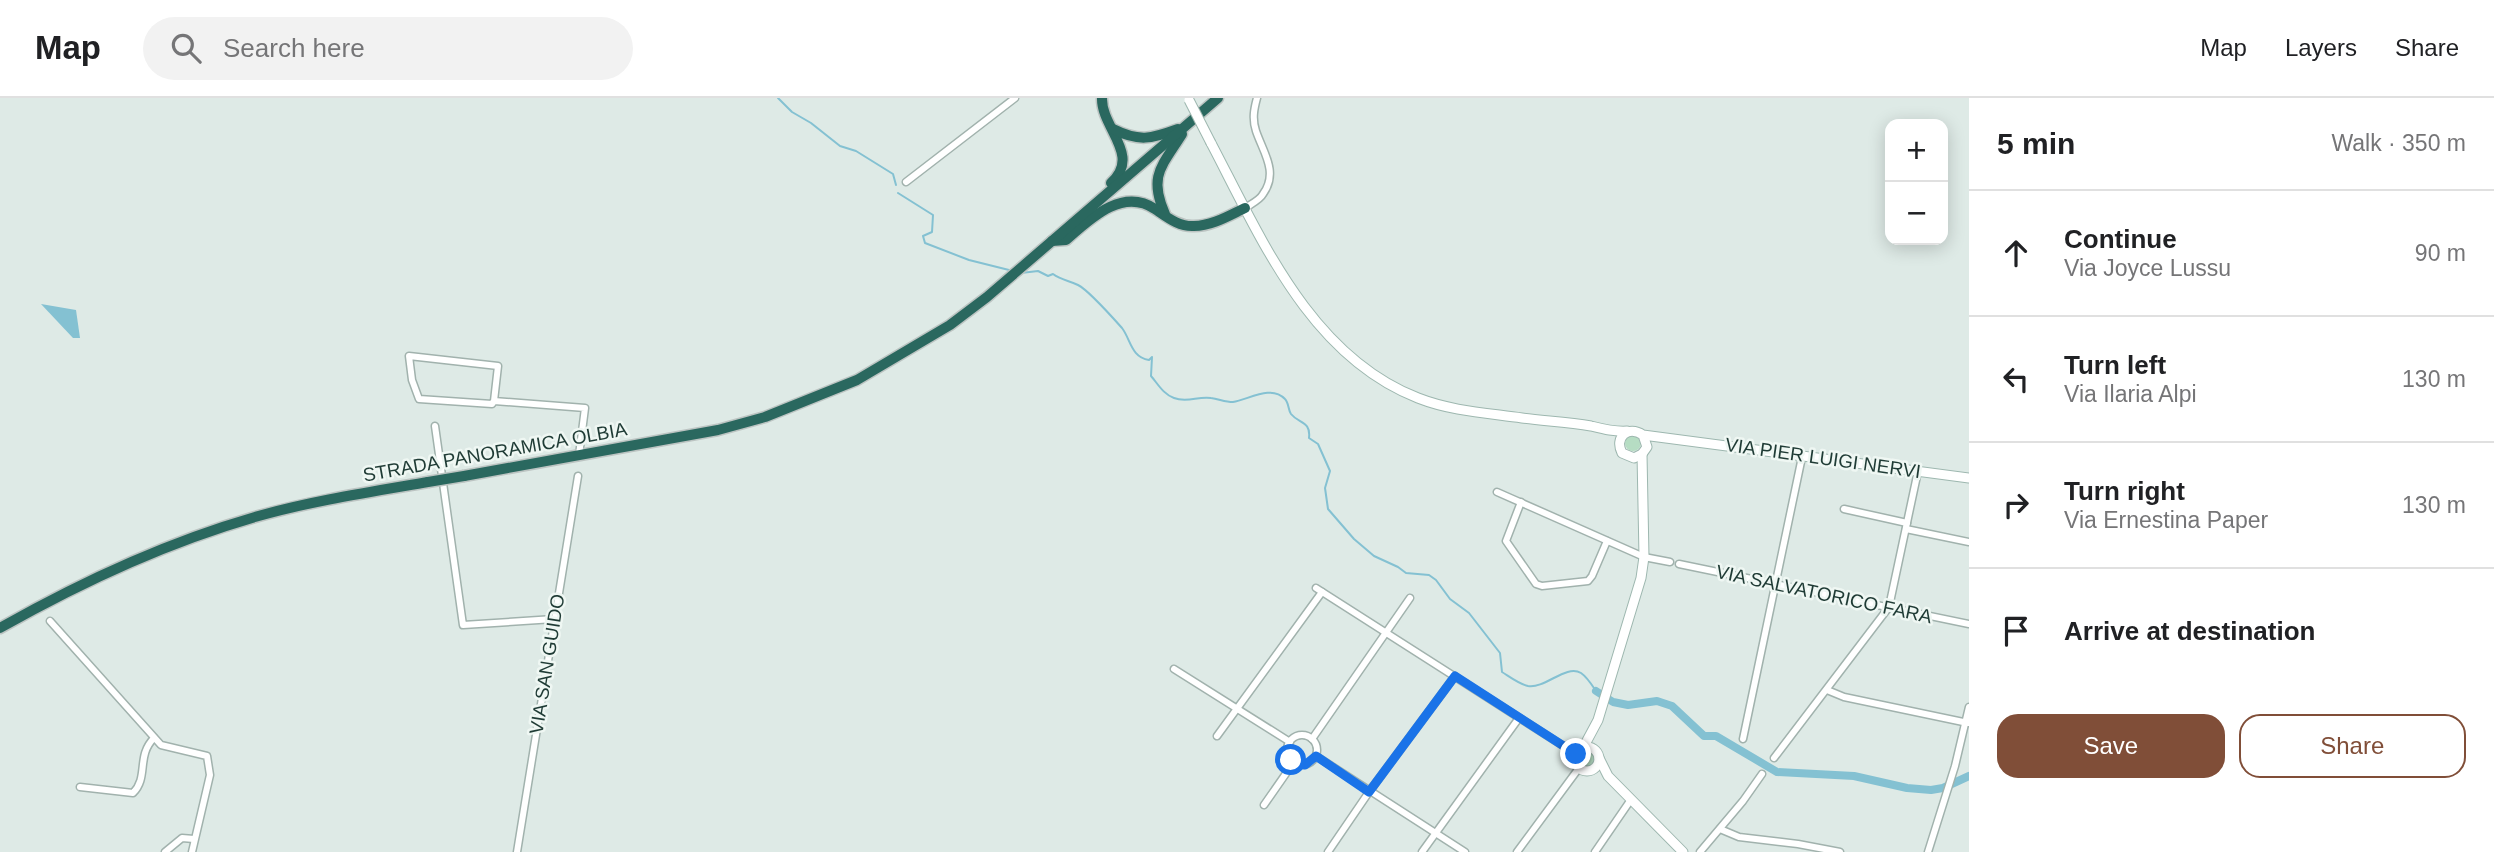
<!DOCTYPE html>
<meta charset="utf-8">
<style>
:root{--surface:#fff;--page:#f2f2f2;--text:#202124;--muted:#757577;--line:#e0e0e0;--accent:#804e38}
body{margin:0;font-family:Arial,sans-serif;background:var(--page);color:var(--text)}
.controls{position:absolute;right:21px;top:21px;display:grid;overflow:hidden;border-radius:14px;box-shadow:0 4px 18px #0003}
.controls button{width:63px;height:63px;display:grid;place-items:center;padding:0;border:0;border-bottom:2px solid var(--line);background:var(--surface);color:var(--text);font:35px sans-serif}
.stop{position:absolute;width:21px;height:21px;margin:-16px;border:5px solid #1a73e8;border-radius:50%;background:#fff}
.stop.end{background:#1a73e8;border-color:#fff;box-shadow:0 2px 7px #0008}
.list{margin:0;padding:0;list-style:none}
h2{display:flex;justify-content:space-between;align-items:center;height:91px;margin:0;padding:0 28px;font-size:30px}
h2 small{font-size:23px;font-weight:400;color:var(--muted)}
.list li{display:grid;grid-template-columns:46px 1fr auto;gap:21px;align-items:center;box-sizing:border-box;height:126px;padding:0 28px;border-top:2px solid var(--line)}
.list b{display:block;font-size:26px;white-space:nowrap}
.list p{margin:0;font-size:23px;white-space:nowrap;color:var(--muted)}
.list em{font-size:23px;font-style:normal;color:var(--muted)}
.actions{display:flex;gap:14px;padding:21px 28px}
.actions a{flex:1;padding:16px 0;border:2px solid var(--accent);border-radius:21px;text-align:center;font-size:24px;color:var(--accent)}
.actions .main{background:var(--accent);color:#fff}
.icon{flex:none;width:38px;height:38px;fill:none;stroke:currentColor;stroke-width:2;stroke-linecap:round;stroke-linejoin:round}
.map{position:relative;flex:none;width:1969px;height:754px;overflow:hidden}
header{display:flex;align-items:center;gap:42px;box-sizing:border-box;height:98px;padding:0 35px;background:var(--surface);border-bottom:2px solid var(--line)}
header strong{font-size:33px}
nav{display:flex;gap:38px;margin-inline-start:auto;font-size:24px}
.search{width:490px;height:63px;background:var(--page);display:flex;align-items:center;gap:18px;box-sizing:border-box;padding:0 24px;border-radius:38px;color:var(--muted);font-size:26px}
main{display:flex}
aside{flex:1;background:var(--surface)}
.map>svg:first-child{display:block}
.green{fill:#b6ddc3}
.water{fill:#84c1d2}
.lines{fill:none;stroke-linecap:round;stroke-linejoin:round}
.stream{stroke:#84c1d2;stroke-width:2}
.canal{stroke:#84c1d2;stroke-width:8}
.street-casing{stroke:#a1b2ad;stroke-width:9}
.secondary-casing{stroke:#9db7af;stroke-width:11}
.highway-casing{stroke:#bcc4c2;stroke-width:13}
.street{stroke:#fff;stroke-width:6}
.secondary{stroke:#fff;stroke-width:9}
.highway{stroke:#2a685f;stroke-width:10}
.secondary-bridge-casing{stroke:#9db7af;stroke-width:11;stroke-linecap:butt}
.highway-bridge-casing{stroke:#bcc4c2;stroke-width:13;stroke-linecap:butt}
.secondary-bridge{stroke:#fff;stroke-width:9}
.highway-bridge{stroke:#2a685f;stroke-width:10}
.route{stroke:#1a73e8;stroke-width:9}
.labels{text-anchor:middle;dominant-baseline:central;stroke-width:5;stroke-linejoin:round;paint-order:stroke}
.street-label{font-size:19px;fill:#1f3b35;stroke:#eff7f3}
</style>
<header>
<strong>Map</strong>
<div class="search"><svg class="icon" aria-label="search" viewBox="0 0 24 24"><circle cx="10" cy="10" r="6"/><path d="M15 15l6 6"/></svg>Search here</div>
<nav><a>Map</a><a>Layers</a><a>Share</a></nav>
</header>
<main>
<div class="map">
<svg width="1969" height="754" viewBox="0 0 1969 754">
<rect width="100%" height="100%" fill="#deeae6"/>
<g class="green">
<circle cx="1633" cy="345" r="8"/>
<circle cx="1587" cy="661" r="9"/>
</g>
<path class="water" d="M41,206l35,6 4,28h-7z"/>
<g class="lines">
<g class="stream">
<path d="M778,0l14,14 19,11 29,23 16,5 37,23 3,11"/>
<path d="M898,95l35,22 -1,17 -9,4 2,7 44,17 40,10"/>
<path d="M1021,175l17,-2 10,5 5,-2c8,6 17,7 25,11 10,5 36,34 44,43 9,12 9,29 27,32l3,-3 -1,19c7,8 12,18 23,22 13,5 24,-2 37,0 8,1 14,4 22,4 15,-2 38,-18 52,-3 4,4 3,11 6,15 8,10 20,7 18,24l9,6 12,27 -5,17 3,21 26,30 20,17 24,11 8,6 23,2 7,5 14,19 19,14 31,40 2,19c8,5 17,12 26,14 17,3 38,-22 53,-13 6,4 11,12 15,18"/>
</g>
<path class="canal" d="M1596,593l17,11 15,3 29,-4 15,5 32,30h12l61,36 77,4 53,12 24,2 12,-2 26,-12"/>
<defs>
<g id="street">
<path d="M906,84l109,-84"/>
<path d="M1245,110c6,-4 15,-8 18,-14 16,-22 0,-42 -7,-63 -4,-12 -2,-22 1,-33"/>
<path d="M494,303l4,-35 -89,-10 3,24 7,19 73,5 2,-3 91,7 -6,47"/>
<path d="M435,328l28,199 91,-6"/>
<path d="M1497,394l147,65 26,5"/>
<path d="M1521,404l-15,39 30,43 6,2 46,-5 4,-5 15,-35"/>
<path d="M1844,411l63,14"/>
<path d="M1906,431l63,13"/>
<path d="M1679,466l290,60"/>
<path d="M1316,490l260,166"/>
<path d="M50,523l111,124 46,11 3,19 -18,77"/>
<path d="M1174,571l116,73"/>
<path d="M1827,592l17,7 124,26"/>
<circle cx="1302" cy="652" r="15"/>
<path d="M1217,638l105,-144"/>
<path d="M1312,641l98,-141"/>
<path d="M1743,641l59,-282"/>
<path d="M1316,658l149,96"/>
<path d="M1774,660l115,-151 29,-136"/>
<path d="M80,689l53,6c16,-16 3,-37 21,-55"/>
<path d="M1264,707l30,-43"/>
<path d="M1720,731l19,8 59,7 42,8"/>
<path d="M165,754l17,-14 12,1"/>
<path d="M517,754l61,-376"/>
<path d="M1328,754l41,-60 86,-116"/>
<path d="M1422,754l97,-134"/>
<path d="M1517,754l62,-84"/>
<path d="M1595,754l35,-51"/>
<path d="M1700,754l43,-51 19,-27"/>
<path d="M1928,754l27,-86 14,-59"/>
</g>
<g id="secondary">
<path d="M1211,45c50,95 99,213 207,255 33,13 69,15 104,20 23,3 46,4 69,8 12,3 23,6 36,5"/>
<path d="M1643,337l4,12 -5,7 -8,4 -12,-5c-8,-16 6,-28 21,-18l326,43"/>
<circle cx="1587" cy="661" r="12"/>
<path d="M1583,650l15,-28 43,-142 3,-21 -2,-103"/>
<path d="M1599,660l9,18 75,76"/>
</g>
<g id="highway">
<path d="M1102,0c-1,30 40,57 9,85"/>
<path d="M1113,31c26,13 38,10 65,0"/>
<path d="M1165,116c-17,-38 -3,-48 17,-80"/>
<path d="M1052,143l14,-1c24,-21 56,-53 89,-31 12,8 24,18 39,17 18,0 36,-11 51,-18"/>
<path d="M464,378l254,-46 47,-13 92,-37 93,-55 37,-28 231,-199"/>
<path d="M0,530c81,-46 165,-85 255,-111 56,-16 115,-25 173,-35"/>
</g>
</defs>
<use href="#street" class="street-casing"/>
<use href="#secondary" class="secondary-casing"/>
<use href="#highway" class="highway-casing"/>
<use href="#street" class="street"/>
<use href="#secondary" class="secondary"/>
<use href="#highway" class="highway"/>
<defs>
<path id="secondary-bridge" d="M1189,2l22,43"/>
<path id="highway-bridge" d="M428,384l36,-6"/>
</defs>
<use href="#secondary-bridge" class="secondary-bridge-casing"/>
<use href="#highway-bridge" class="highway-bridge-casing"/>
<use href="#secondary-bridge" class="secondary-bridge"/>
<use href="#highway-bridge" class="highway-bridge"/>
</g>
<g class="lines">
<path class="route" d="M1291,662l7,4 7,1 11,-9 53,36 86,-116 121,78"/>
</g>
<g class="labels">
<g class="street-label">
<text transform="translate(495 354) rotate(-10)">STRADA PANORAMICA OLBIA</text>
<text transform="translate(1823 360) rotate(8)">VIA PIER LUIGI NERVI</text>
<text transform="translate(1824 496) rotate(12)">VIA SALVATORICO FARA</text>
<text transform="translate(547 566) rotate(-81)">VIA SAN GUIDO</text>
</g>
</g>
</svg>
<div class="controls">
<button>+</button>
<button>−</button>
</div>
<div class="stop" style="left:1291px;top:662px"></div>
<div class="stop end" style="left:1576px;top:656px"></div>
</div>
<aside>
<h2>5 min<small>Walk · 350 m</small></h2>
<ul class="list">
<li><svg class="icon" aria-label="ahead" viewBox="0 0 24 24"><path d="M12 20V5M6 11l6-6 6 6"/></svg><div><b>Continue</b><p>Via Joyce Lussu</p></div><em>90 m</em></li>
<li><svg class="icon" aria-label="left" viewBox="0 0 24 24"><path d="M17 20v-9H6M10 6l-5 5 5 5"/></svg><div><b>Turn left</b><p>Via Ilaria Alpi</p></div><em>130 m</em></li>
<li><svg class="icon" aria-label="right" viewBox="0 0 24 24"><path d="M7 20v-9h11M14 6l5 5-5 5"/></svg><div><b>Turn right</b><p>Via Ernestina Paper</p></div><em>130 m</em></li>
<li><svg class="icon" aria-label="arrive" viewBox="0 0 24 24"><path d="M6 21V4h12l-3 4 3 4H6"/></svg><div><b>Arrive at destination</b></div></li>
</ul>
<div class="actions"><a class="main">Save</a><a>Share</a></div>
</aside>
</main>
